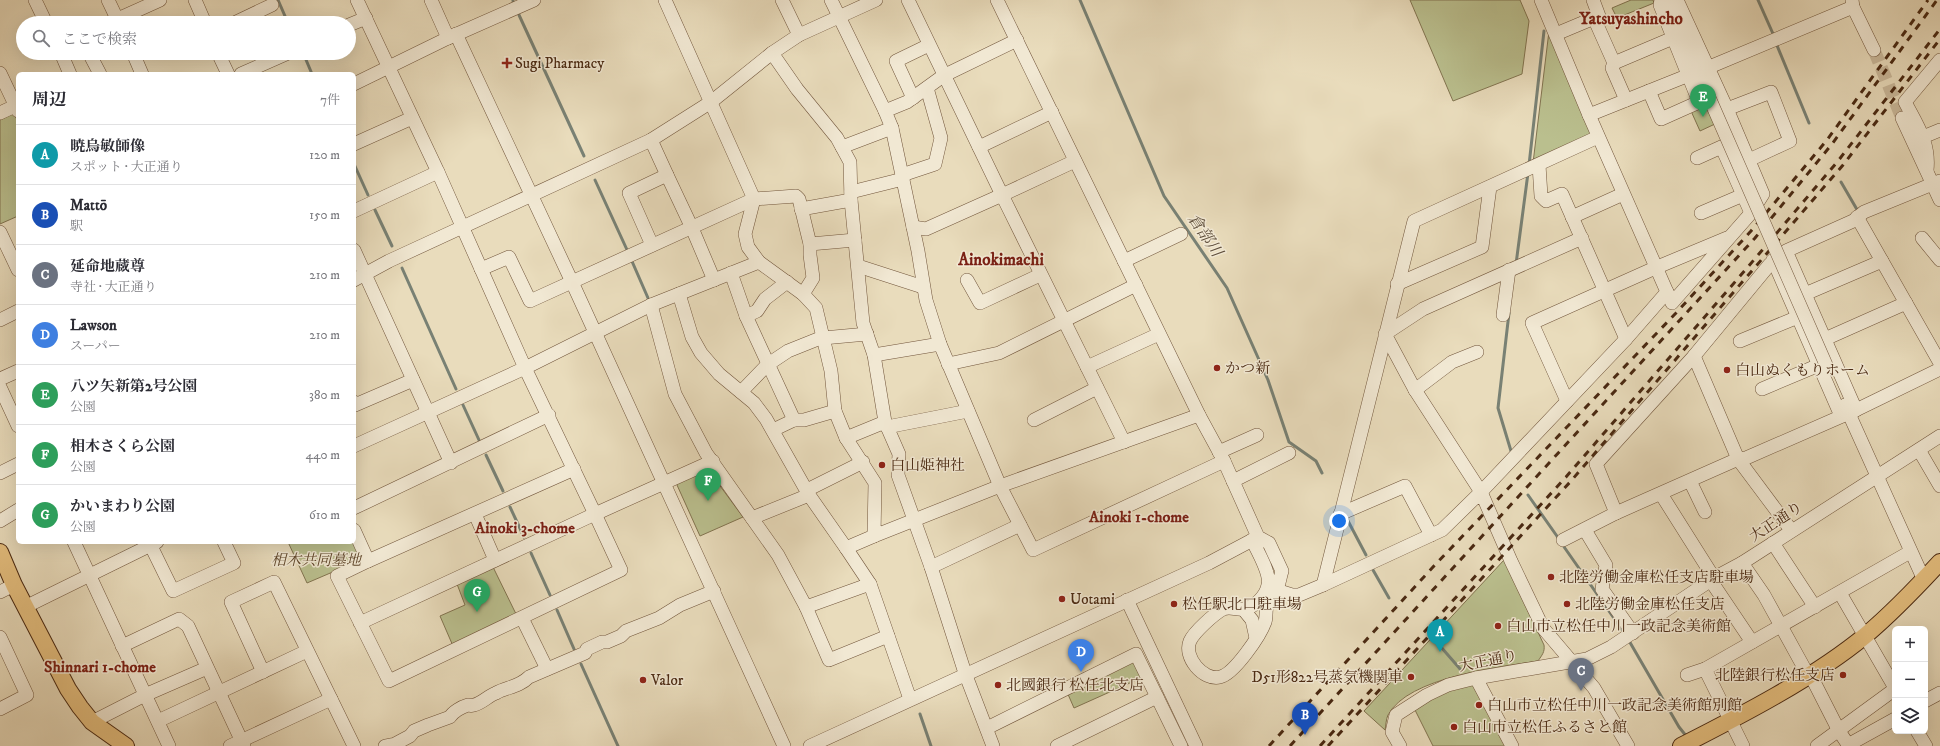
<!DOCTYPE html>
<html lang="ja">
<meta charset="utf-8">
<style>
:root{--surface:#fff;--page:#f7f7f7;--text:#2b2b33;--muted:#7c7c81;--line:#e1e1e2;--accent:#8f2418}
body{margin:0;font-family:"IM FELL DW Pica","Noto Serif JP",serif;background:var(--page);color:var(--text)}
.controls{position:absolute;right:12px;bottom:12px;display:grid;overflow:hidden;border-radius:6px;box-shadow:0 4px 16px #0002}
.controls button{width:36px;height:36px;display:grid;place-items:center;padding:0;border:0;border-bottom:1px solid var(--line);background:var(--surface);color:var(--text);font:20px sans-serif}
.you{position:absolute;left:1339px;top:521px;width:14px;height:14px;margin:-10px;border:3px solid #fff;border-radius:50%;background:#1a73e8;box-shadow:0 0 0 6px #1a73e833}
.badge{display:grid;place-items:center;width:26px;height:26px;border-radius:50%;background:var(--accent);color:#fff;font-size:13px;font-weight:700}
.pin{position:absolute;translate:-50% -33px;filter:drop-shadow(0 1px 2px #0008)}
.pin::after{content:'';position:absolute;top:21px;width:14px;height:12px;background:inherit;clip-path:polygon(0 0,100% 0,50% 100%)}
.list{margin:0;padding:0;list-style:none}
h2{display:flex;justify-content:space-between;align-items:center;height:52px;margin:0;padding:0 16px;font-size:17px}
h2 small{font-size:13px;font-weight:400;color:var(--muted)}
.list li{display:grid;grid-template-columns:26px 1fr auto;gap:12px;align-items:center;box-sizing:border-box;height:60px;padding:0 16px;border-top:1px solid var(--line)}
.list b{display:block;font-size:15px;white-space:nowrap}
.list p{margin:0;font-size:13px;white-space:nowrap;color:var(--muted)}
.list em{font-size:13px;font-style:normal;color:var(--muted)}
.icon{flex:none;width:22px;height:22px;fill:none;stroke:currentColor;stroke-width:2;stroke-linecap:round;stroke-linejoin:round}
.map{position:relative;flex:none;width:1940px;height:746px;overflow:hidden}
.search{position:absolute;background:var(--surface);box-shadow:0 4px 16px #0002;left:16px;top:16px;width:340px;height:44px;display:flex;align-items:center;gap:10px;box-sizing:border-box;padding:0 14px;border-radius:22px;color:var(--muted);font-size:15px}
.panel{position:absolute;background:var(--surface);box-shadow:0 4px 16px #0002;left:16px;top:72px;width:340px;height:472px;border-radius:6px}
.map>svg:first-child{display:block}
.green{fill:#babf8e;stroke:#827450}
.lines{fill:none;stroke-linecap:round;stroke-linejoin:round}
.stream{stroke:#798174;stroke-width:3}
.minor-tunnel{stroke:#c9b89a;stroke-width:13;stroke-dasharray:13 6;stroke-linecap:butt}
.minor-casing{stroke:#72563c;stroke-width:14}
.major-casing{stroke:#4a2912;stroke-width:18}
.minor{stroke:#f1e8d3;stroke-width:13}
.major{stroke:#e4be7e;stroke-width:16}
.rail{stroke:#4a2912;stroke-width:3;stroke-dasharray:7 7;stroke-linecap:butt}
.minor-bridge-casing{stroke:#72563c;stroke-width:14;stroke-linecap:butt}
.minor-bridge{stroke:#f1e8d3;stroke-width:13}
.poi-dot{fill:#8f2418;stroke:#f1e8d3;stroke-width:1.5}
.labels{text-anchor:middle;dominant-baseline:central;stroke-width:3;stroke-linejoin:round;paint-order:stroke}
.poi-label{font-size:15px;fill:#4a2912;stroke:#f1e8d3;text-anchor:start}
.street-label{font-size:15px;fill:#4a2912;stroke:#f1e8d3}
.park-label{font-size:15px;font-style:italic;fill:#60472b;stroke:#f1e8d3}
.water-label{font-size:16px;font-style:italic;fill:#5e4e3b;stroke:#f1e8d3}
.neighbourhood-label{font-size:16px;font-weight:bold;fill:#7a1f14;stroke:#f1e8d3}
.quarter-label{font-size:17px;font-weight:bold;fill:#7a1f14;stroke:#f1e8d3}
</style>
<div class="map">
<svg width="1940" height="746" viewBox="0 0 1940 746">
<rect width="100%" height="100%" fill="#e9dcbc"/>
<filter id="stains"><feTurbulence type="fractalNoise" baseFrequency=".005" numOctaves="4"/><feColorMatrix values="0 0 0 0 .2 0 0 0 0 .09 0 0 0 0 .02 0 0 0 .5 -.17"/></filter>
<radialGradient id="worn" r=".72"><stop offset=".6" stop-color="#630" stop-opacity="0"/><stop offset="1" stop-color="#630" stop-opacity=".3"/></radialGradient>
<g class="green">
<path d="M1410,0h110l9,21 -7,53 -69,27z"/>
<path d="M1631,0h22l1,3 -37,15 -5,-10z"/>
<path d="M1549,31l45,104 -61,28z"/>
<path d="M1707,104l8,20 -15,7 -9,-20z"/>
<path d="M14,113l4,9v94l-18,8v-104z"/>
<path d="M703,469l6,2 34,46 -43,19 -23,-51 1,-5z"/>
<path d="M288,542h66l5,13 -3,7 -49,21z"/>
<path d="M1504,560l40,85c1,7 -2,10 -6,16 -38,6 -130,16 -150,54 -2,4 -2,10 -3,15l-21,-19z"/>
<path d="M493,567l24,49 -64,30 -13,-30 25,-11 -8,-21z"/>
<path d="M1133,660l8,18 -67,30 -7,-16z"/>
<path d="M1475,682l34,64h-76l-19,-38 41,-22z"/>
</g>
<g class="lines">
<g class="stream">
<path d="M278,0l10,23"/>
<path d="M513,0v1"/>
<path d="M1080,0l84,196 63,92 41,92 21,62 27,19 6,12"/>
<path d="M1758,0l16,36"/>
<path d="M519,15l65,141"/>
<path d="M1776,43l33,80"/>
<path d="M304,55l8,19"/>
<path d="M354,164l14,31"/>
<path d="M1529,165l15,-134"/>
<path d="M595,180l33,72"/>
<path d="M1841,182l18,31"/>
<path d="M375,210l17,36"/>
<path d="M631,259l17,39"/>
<path d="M1516,264l12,-91"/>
<path d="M402,268l54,121"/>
<path d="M1509,313l-11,95 13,43"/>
<path d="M463,405l16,35"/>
<path d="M486,455l17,36"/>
<path d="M1528,495l31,44"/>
<path d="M510,507l14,30"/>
<path d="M1347,519l19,36"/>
<path d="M1562,544l63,90"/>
<path d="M531,553l19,42"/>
<path d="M1373,570l16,28"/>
<path d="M557,610l17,39"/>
<path d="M1434,639l27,31"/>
<path d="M1628,639l51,88 8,10"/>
<path d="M581,664l37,82"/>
<path d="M920,714l11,32"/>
</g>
<path class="minor-tunnel" d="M1874,50l28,68"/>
<defs>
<g id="minor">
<path d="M35,0l11,23"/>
<path d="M108,0l11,23"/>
<path d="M195,0l10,23"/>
<path d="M431,0l17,38"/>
<path d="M665,0l89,199 -9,35 3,13 11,15 44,32 13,14 15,63 4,40 11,27 29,45 -1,53 126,-50 199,-71"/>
<path d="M782,0l17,35"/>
<path d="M831,0l54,111"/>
<path d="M908,0l94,195 73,-34"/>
<path d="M997,0l202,415 25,46 34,76 11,6 13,28c-2,6 -3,15 -6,20 -3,4 -6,7 -8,10 -3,6 -1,15 -3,21 -5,14 -31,52 -45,55 -17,4 -37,-20 -30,-36 4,-9 24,-27 33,-32 7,-3 13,1 21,0 11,-2 22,-13 24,-24 3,-11 -11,-35 -16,-45"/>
<path d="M1541,0l48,115 78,177 -41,47 -145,153 -66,-102 -30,-56 38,-25 159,-71"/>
<path d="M1667,0l41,95"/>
<path d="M1852,0l1,7 21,43"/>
<path d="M1594,18l20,45 -2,5 14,32"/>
<path d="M109,23l51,-23"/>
<path d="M234,23l38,-18"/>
<path d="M349,25l17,-7"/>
<path d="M456,34l116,248 212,464"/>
<path d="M1556,34l43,-18 -6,-16"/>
<path d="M1017,40l-74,36 -36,26 -22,9 7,17 26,123 8,49 14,44 60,142 33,64 191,-89"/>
<path d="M61,53l9,21"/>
<path d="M89,53l11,21"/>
<path d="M133,53l9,21"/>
<path d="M218,53l10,21"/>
<path d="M772,53l25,36 40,49 13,24 1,38 12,123 11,32 11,67 14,32 -1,21 33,92 34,106 28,73"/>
<path d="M1614,63l59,-25"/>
<path d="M1707,68l146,-61"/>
<path d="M0,73l18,38"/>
<path d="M241,74l47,-21"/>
<path d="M354,84l94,-46 86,-38"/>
<path d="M1649,91l12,28 38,-17 -39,-97 1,-5"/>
<path d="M913,98l-17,-37 33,-16"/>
<path d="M1727,109l44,-17 19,49 -41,19"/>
<path d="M0,113l15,-7"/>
<path d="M1589,115l100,-40"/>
<path d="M1902,118l38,82"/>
<path d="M1923,137l17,-7"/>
<path d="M651,140l16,35"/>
<path d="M354,144l58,-26"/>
<path d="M842,147l50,-19"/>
<path d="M979,147l73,-35"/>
<path d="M1722,148l29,65"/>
<path d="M1697,158l31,-14"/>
<path d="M1539,165l2,31 5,5 16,-7 64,145"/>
<path d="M1927,170c3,-27 -10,-45 -22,-68l35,-42"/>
<path d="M902,175l33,-11 6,-26 -14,-50"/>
<path d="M851,192l52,-13"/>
<path d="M801,209l50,-9"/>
<path d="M354,211l84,-39"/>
<path d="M1701,213l49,-21"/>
<path d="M1572,217l51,-23"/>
<path d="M1857,217l83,146"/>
<path d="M913,227l13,2 76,-34 122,247"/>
<path d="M0,232l18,38"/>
<path d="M1922,238l18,22"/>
<path d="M810,244l45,-4"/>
<path d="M652,245l-23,-52 38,-18 25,53 22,52"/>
<path d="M354,250l97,213"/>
<path d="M1776,258l-3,2 68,156"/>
<path d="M1124,261l57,-27"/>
<path d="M858,266l65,21"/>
<path d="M481,269l28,-12 21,44 224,-102 42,-3 3,3 11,45v11l3,23 -10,16"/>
<path d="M731,273l15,43 48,104h10l31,-9"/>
<path d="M354,280l35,-19 262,-121 60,-38 61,-49 27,-18 77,-35"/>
<path d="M967,280l13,23 60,-28"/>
<path d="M1397,284l85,-37 8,-60"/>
<path d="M1667,292l5,11 79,-90 12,-19 -36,-85 -50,-109"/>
<path d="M679,294l13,43 9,16 18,21 35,29 12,16 43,76 37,53"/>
<path d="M1805,294l77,-33"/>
<path d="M651,305l24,89 31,59 72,102 28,52 64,-23 -24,-36 28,-12"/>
<path d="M1503,315l6,-45"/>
<path d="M746,316l11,-5 8,-12 22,-17"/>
<path d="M0,320l18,-9"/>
<path d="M823,338l44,-4"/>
<path d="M1825,339l81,-36"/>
<path d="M1740,341l58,-24"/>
<path d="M874,355l66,-11"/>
<path d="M1694,356l44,103 53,71"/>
<path d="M948,364l51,-11 137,-68"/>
<path d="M1087,367l72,-33"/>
<path d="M0,379l18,-8"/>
<path d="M0,387l18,39"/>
<path d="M1762,389l57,-24"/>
<path d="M1415,390l37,-28 25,-10"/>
<path d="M741,392l26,-27 21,-14 35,-14"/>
<path d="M1567,401l-35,-78 123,-55 72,-30"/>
<path d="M354,402l1,3 58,-25"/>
<path d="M1845,405l79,175"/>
<path d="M1856,410l-70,-159 67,-30 11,-9 76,-31"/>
<path d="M1034,420l63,-32"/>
<path d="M887,427l81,-16"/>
<path d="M773,430l21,-10"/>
<path d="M846,438l39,-16"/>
<path d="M354,446l171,-78 -87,-196 -81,-172"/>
<path d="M1919,450l21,36"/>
<path d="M1219,452l38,-17"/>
<path d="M713,461l-118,53 -70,-146 126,-63 108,-43"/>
<path d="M0,473l18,-9"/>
<path d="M1233,481l56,-28"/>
<path d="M1690,481l15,31"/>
<path d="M807,490l56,-28"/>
<path d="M1661,494l53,84"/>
<path d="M354,508l195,-93"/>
<path d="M1616,513l-20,-49 98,-108 76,-92"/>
<path d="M475,514l20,46"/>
<path d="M1340,514l65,-28 26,49"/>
<path d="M752,518l57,-23"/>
<path d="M0,521l18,-11"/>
<path d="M354,530l14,31 206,-92"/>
<path d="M1585,530l21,35 -4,24 31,44"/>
<path d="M1563,540l53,-27 122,-54 8,-1 110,-48 84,-41"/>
<path d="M74,542l95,204"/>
<path d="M149,542l24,49 61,-28 -10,-21"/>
<path d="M1773,543l42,64"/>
<path d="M1742,563l22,32 44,80"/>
<path d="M931,567l89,-42"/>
<path d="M1711,581l41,61"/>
<path d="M870,584l40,115"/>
<path d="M1270,585l6,5 16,5h7l24,-10 119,-55 39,-38 30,69 32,67 51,60 34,58"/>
<path d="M1323,585l91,-364 184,-84"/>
<path d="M0,592l14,-7"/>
<path d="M1840,593l55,95"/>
<path d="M1127,600l69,146"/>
<path d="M25,607l132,-65"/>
<path d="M806,607l23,53 59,-24"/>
<path d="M1243,609l9,11 4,18"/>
<path d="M522,618l25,51"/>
<path d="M360,623l235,-109 26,56 -232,111 -52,-105 31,-15"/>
<path d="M0,637l27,58 -27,14"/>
<path d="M122,646l57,-27 9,7 56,120"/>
<path d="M1705,669l38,77"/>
<path d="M263,672l-32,-70 43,-20 80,164"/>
<path d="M1810,674l29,57 10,15"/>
<path d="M1687,675l18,-6 205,-117"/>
<path d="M1476,678l36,68"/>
<path d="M1925,701l15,-8"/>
<path d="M158,721l149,-70"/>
<path d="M92,722l53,-27 62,-27"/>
<path d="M987,728l149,-74 45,92"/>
<path d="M1917,731l9,15"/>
<path d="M1848,745l47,-26"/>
<path d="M230,746l101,-47"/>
<path d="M385,746l10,-2 15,-8 4,-5 14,-6 22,-8c3,-5 11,-10 18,-12 2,0 4,1 6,0 8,-2 14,-9 22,-12 11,-6 23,-6 33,-16l56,-24 2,-4 15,-7h5l14,-6 5,-5 33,-13 21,-13 34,-14"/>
<path d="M810,746l399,-183 49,-26"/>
<path d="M1057,746l100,-49"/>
<path d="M1400,746l-8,-14 4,-17 31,-20 21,-10 28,-7 111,-19 24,-12 103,-69 28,-15 198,-127"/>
<path d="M1817,746l78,-57"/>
</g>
<g id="major">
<path d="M0,552l14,33 54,104 12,18 12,15 34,24"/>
<path d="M1681,746c61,-31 133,-68 185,-111 26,-22 51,-48 74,-73"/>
</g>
</defs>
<use href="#minor" class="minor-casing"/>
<use href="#major" class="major-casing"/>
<use href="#minor" class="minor"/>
<use href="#major" class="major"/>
<g class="rail">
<path d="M1269,746l164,-179 243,-254 75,-82 76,-91 101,-140"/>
<path d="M1290,746l465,-508 77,-94 105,-144"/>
<path d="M1320,746l246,-269 181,-209 91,-107 102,-132"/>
<path d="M1328,746l243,-265 272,-316 97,-126"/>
</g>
<defs>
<path id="minor-bridge" d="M1708,95l119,272"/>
</defs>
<use href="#minor-bridge" class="minor-bridge-casing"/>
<use href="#minor-bridge" class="minor-bridge"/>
</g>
<g class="poi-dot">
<path d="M505 57h4v4h4v4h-4v4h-4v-4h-4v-4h4z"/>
<circle cx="1217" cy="368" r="4"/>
<circle cx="1727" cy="370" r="4"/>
<circle cx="882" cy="465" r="4"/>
<circle cx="1551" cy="577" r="4"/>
<circle cx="1062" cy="599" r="4"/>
<circle cx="1174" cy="604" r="4"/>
<circle cx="1567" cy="604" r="4"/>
<circle cx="1498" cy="626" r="4"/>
<circle cx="1843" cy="675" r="4"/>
<circle cx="1411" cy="677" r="4"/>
<circle cx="643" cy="680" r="4"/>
<circle cx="998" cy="685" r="4"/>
<circle cx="1479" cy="705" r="4"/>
<circle cx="1454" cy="727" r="4"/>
</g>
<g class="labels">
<g class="poi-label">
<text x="515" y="63">Sugi Pharmacy</text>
<text x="1225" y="368">かつ新</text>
<text x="1735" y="370">白山ぬくもりホーム</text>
<text x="890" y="465">白山姫神社</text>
<text x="1559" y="577">北陸労働金庫松任支店駐車場</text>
<text x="1070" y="599">Uotami</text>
<text x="1182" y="604">松任駅北口駐車場</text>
<text x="1575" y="604">北陸労働金庫松任支店</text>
<text x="1506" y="626">白山市立松任中川一政記念美術館</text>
<text x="1835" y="675" text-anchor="end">北陸銀行松任支店</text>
<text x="1403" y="677" text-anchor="end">D51形822号蒸気機関車</text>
<text x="651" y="680">Valor</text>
<text x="1006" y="685">北國銀行 松任北支店</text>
<text x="1487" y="705">白山市立松任中川一政記念美術館別館</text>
<text x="1462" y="727">白山市立松任ふるさと館</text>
</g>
<g class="street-label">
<text transform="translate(1776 522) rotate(-33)">大正通り</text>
<text transform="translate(1488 661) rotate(-11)">大正通り</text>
</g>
<g class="park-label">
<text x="316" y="560">相木共同墓地</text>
</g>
<g class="water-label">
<text transform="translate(1205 235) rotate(56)">倉部川</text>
</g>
<g class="neighbourhood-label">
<text x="1139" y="517">Ainoki 1-chome</text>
<text x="525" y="528">Ainoki 3-chome</text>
<text x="100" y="667">Shinnari 1-chome</text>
</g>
<g class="quarter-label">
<text x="1631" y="19">Yatsuyashincho</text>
<text x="1001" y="260">Ainokimachi</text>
</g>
</g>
<rect width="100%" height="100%" filter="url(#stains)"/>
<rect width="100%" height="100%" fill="url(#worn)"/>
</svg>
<div class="controls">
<button>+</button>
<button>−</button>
<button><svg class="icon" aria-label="layers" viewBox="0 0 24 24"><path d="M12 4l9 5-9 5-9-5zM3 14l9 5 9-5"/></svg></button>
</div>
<div class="you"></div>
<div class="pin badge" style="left:1440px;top:652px;background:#0f9aa8">A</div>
<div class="pin badge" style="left:1305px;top:735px;background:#1a4fb4">B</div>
<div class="pin badge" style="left:1581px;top:691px;background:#6b7280">C</div>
<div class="pin badge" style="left:1081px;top:672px;background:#3f7fe0">D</div>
<div class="pin badge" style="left:1703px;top:117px;background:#2e9e5b">E</div>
<div class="pin badge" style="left:708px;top:501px;background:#2e9e5b">F</div>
<div class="pin badge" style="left:477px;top:612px;background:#2e9e5b">G</div>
<div class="search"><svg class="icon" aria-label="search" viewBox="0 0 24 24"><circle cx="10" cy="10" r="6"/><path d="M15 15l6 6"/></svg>ここで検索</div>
<section class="panel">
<h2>周辺<small>7件</small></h2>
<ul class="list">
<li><span class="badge" style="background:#0f9aa8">A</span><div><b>暁烏敏師像</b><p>スポット · 大正通り</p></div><em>120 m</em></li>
<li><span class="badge" style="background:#1a4fb4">B</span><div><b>Mattō</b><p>駅</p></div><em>150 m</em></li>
<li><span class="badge" style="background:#6b7280">C</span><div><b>延命地蔵尊</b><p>寺社 · 大正通り</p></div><em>210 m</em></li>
<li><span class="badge" style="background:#3f7fe0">D</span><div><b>Lawson</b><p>スーパー</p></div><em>210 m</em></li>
<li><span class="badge" style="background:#2e9e5b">E</span><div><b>八ツ矢新第2号公園</b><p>公園</p></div><em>380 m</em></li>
<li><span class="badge" style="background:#2e9e5b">F</span><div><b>相木さくら公園</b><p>公園</p></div><em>440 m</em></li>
<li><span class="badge" style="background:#2e9e5b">G</span><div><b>かいまわり公園</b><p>公園</p></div><em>610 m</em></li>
</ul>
</section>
</div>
